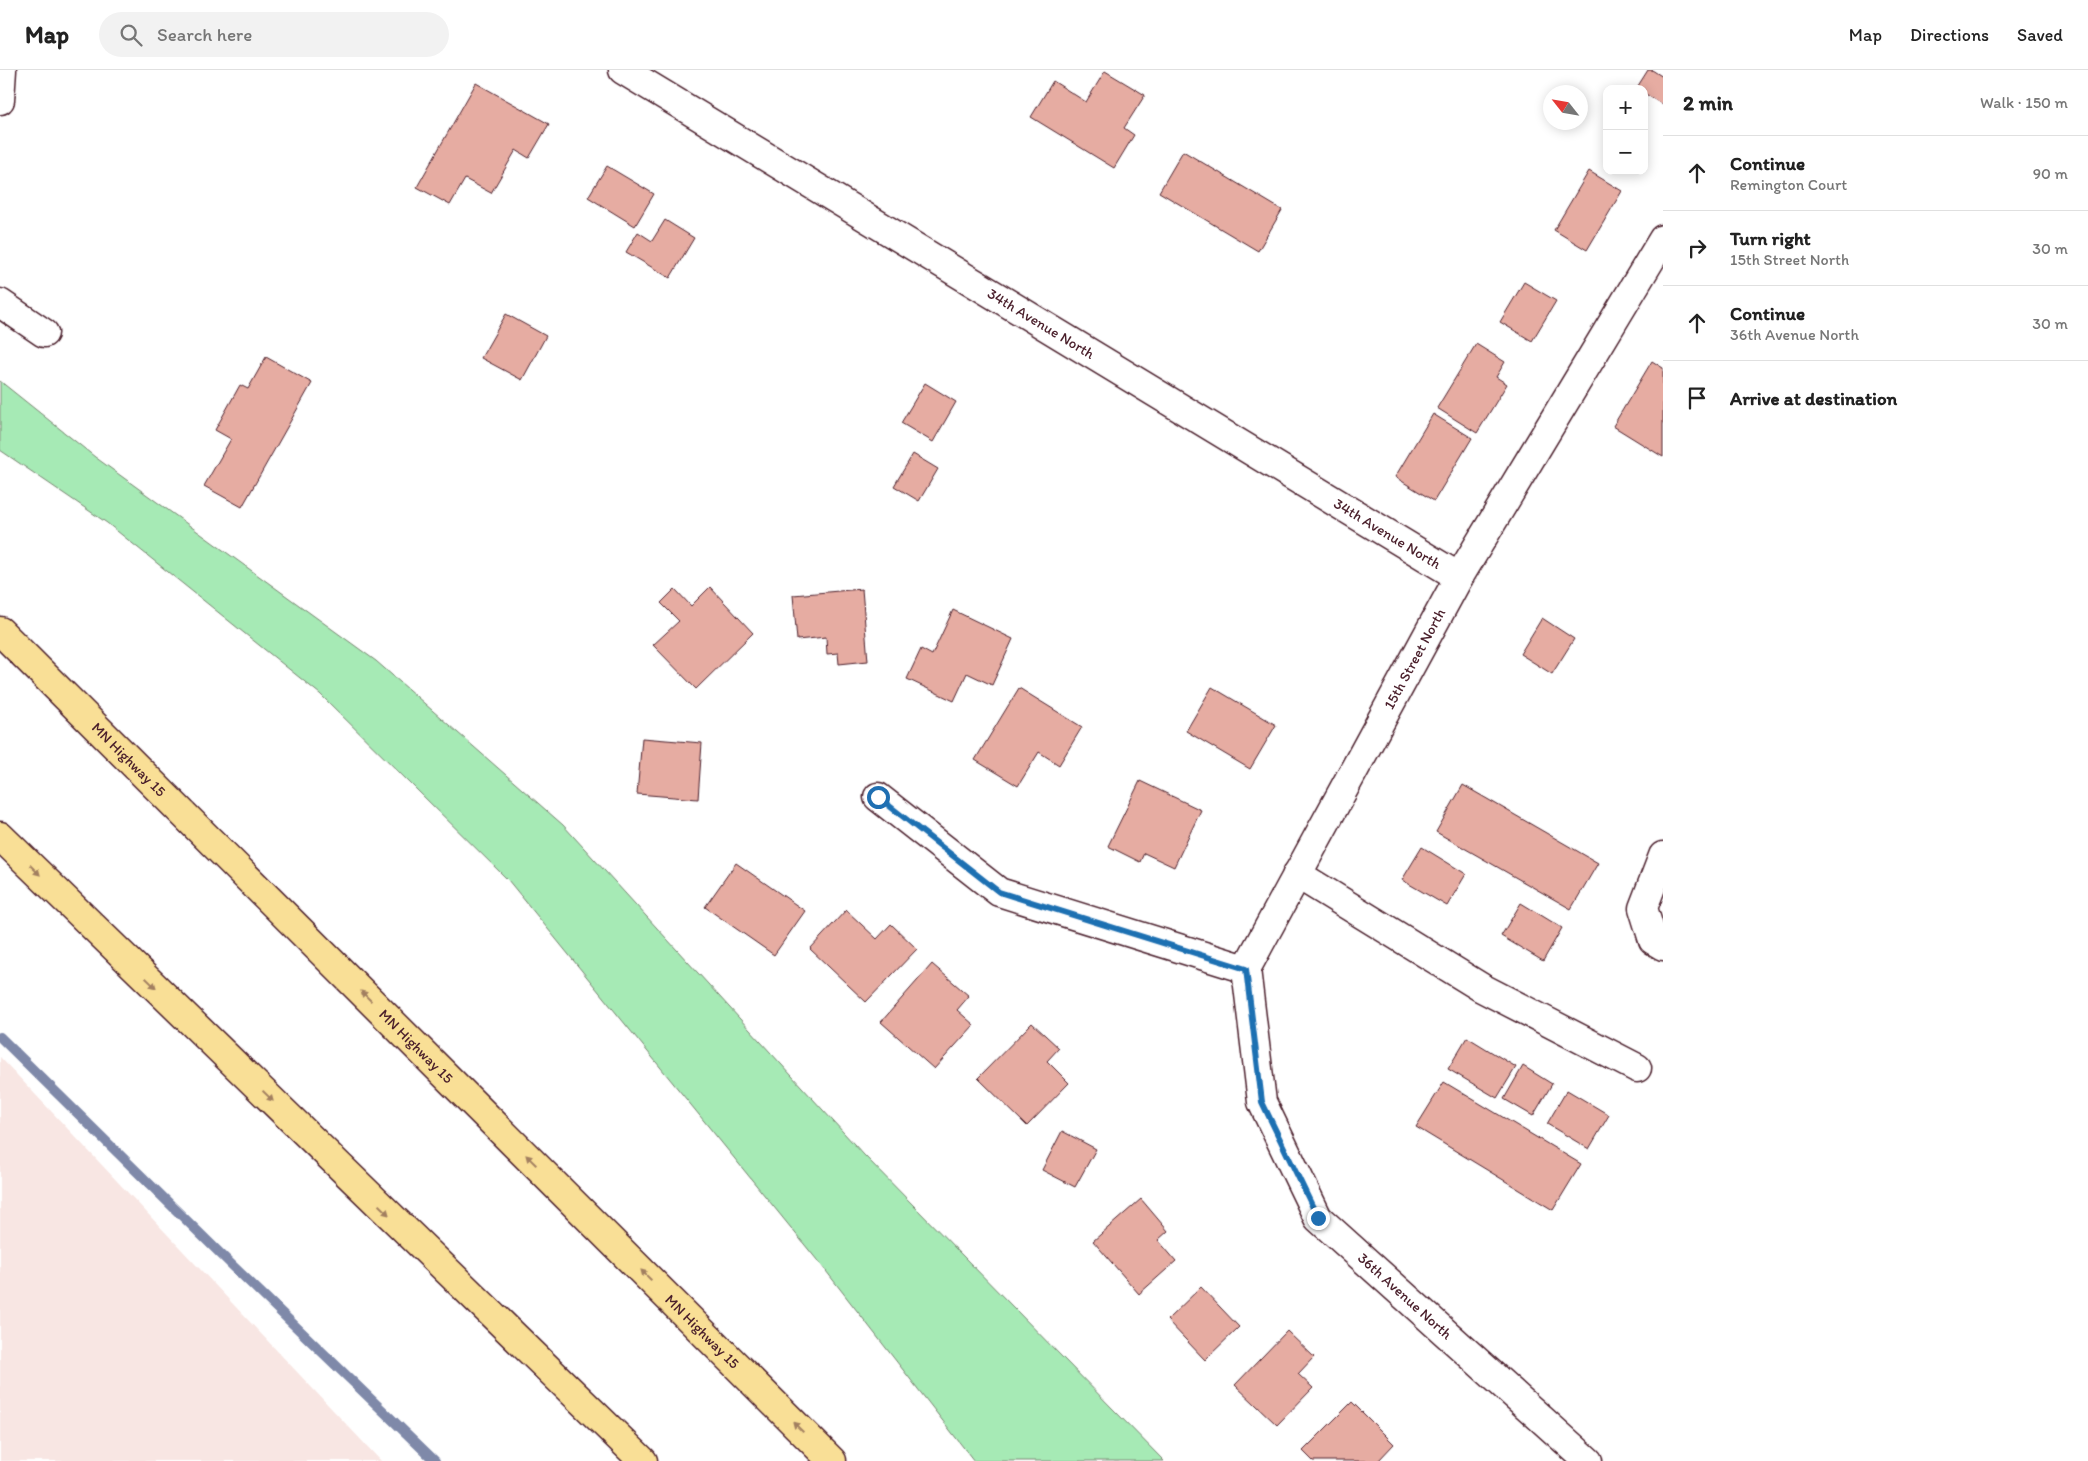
<!DOCTYPE html>
<meta charset="utf-8">
<style>
:root{--surface:#fff;--page:#f2f2f2;--text:#222;--muted:#767676;--line:#e0e0e0}
body{margin:0;font-family:Itim,sans-serif;background:var(--page);color:var(--text)}
.controls{position:absolute;right:15px;top:15px;display:grid;overflow:hidden;border-radius:10px;box-shadow:0 2px 12px #0003}
.controls button{width:45px;height:45px;display:grid;place-items:center;padding:0;border:0;border-bottom:1px solid var(--line);background:var(--surface);color:var(--text);font:25px sans-serif}
.compass{position:absolute;left:1543px;top:15px;width:45px;height:45px;border-radius:50%;background:var(--surface);box-shadow:0 2px 12px #0003;rotate:301deg}
.stop{position:absolute;width:15px;height:15px;margin:-11px;border:4px solid #1f6fb2;border-radius:50%;background:#fff}
.stop.end{background:#1f6fb2;border-color:#fff;box-shadow:0 1px 5px #0008}
.list{margin:0;padding:0;list-style:none}
h2{display:flex;justify-content:space-between;align-items:center;height:65px;margin:0;padding:0 20px;font-size:21px}
h2 small{font-size:16px;font-weight:400;color:var(--muted)}
.list li{display:grid;grid-template-columns:32px 1fr auto;gap:15px;align-items:center;box-sizing:border-box;height:75px;padding:0 20px;border-top:1px solid var(--line)}
.list b{display:block;font-size:19px;white-space:nowrap}
.list p{margin:0;font-size:16px;white-space:nowrap;color:var(--muted)}
.list em{font-size:16px;font-style:normal;color:var(--muted)}
.icon{flex:none;width:28px;height:28px;fill:none;stroke:currentColor;stroke-width:2;stroke-linecap:round;stroke-linejoin:round}
.map{position:relative;flex:none;width:1663px;height:1391px;overflow:hidden}
header{display:flex;align-items:center;gap:30px;box-sizing:border-box;height:70px;padding:0 25px;background:var(--surface);border-bottom:1px solid var(--line)}
header strong{font-size:24px}
nav{display:flex;gap:28px;margin-inline-start:auto;font-size:18px}
.search{width:350px;height:45px;background:var(--page);display:flex;align-items:center;gap:12px;box-sizing:border-box;padding:0 18px;border-radius:28px;color:var(--muted);font-size:19px}
main{display:flex}
aside{flex:1;background:var(--surface)}
.map>svg:first-child{display:block}
.built{fill:#f8e6e3}
.green{fill:#a6eab5;stroke:#788470}
.lines{fill:none;stroke-linecap:round;stroke-linejoin:round}
.stream{stroke:#7f89a9;stroke-width:10}
.building{fill:#e6aca2;stroke:#4a1f2b}
.minor-casing{stroke:#4a1f2b;stroke-width:31}
.highway-casing{stroke:#4a1f2b;stroke-width:31}
.minor{stroke:#fff;stroke-width:28}
.highway{stroke:#f9df96;stroke-width:28}
.oneway{fill:#a27f60}
.route{stroke:#1f6fb2;stroke-width:6}
.labels{text-anchor:middle;dominant-baseline:central;stroke-width:4;stroke-linejoin:round;paint-order:stroke}
.street-label{font-size:15px;fill:#4a1f2b;stroke:#fff}
</style>
<header>
<strong>Map</strong>
<div class="search"><svg class="icon" aria-label="search" viewBox="0 0 24 24"><circle cx="10" cy="10" r="6"/><path d="M15 15l6 6"/></svg>Search here</div>
<nav><a>Map</a><a>Directions</a><a>Saved</a></nav>
</header>
<main>
<div class="map">
<svg width="1663" height="1391" viewBox="0 0 1663 1391">
<rect width="100%" height="100%" fill="#fff"/>
<filter id="ink" filterUnits="userSpaceOnUse"><feTurbulence type="fractalNoise" baseFrequency=".02" numOctaves="2"/><feDisplacementMap in="SourceGraphic" scale="10" xChannelSelector="R" yChannelSelector="G"/><feConvolveMatrix kernelMatrix="1 2 1 2 8 2 1 2 1" color-interpolation-filters="sRGB"/></filter>
<g filter="url(#ink)">
<path class="built" d="M0,987l381,404h-381z"/>
<path class="green" d="M0,311l95,76 281,204 187,164 301,330 300,306h-190l-148,-190 -318,-391 -188,-186 -213,-171 -107,-73z"/>
<g class="lines">
<path class="stream" d="M0,967l234,230 201,194"/>
</g>
<g class="building">
<path d="M1648,0h4l11,7v28l-19,-12v-4h-8z"/>
<path d="M1105,1l40,24 -21,33 10,7 -20,33 -83,-51 22,-36 33,21z"/>
<path d="M476,13l73,41 -20,34 -13,-8 -25,43 -26,-14 -15,26 -33,-18z"/>
<path d="M1183,81l99,59 -24,41 -99,-59z"/>
<path d="M607,96l47,28 -19,32 -47,-29z"/>
<path d="M1589,101l33,20 -35,59 -33,-20z"/>
<path d="M665,150l29,18 -24,40 -44,-26 12,-20 14,9z"/>
<path d="M1524,212l32,19 -24,40 -32,-19z"/>
<path d="M506,244l40,22 -24,44 -41,-22z"/>
<path d="M1476,274l29,18 -9,15 11,7 -30,49 -40,-25z"/>
<path d="M266,287l46,26 -70,124 -38,-21 27,-47 -16,-9 25,-45 8,4z"/>
<path d="M1652,291l11,7v89l-50,-31z"/>
<path d="M925,313l31,19 -23,40 -32,-19z"/>
<path d="M1433,344l39,24 -38,63 -39,-24z"/>
<path d="M913,384l25,15 -19,32 -25,-15z"/>
<path d="M710,517l43,46 -57,56 -43,-44 26,-24 -18,-18 14,-14 16,17z"/>
<path d="M862,519l6,72 -29,3 -1,-11 -11,1 -1,-17 -29,3 -4,-45z"/>
<path d="M953,540l60,29 -21,46 -25,-12 -13,28 -47,-22 14,-30 11,6z"/>
<path d="M1542,548l32,21 -22,35 -32,-20z"/>
<path d="M1212,617l64,38 -26,44 -64,-38z"/>
<path d="M1019,618l63,39 -23,38 -20,-13 -21,34 -43,-26z"/>
<path d="M642,668l60,5 -4,56 -61,-5z"/>
<path d="M1140,711l61,29 -27,57 -30,-14 -4,9 -32,-16z"/>
<path d="M1463,715l135,78 -27,46 -135,-77z"/>
<path d="M1422,777l44,27 -19,32 -45,-26z"/>
<path d="M736,793l69,48 -31,44 -69,-48z"/>
<path d="M1521,833l41,25 -19,33 -42,-25z"/>
<path d="M846,840l31,29 14,-15 26,25 -51,53 -56,-53z"/>
<path d="M932,894l37,32 -12,14 17,15 -40,44 -53,-47z"/>
<path d="M1032,953l27,25 -12,13 22,22 -42,43 -49,-48z"/>
<path d="M1467,967l49,30 -19,31 -49,-29z"/>
<path d="M1523,996l29,18 -19,32 -29,-17z"/>
<path d="M1444,1012l137,82 -28,46 -137,-83z"/>
<path d="M1567,1020l42,25 -20,34 -42,-25z"/>
<path d="M1062,1061l34,18 -21,38 -33,-17z"/>
<path d="M1141,1129l27,32 -10,9 18,21 -37,33 -46,-53z"/>
<path d="M1201,1217l38,40 -34,33 -38,-40z"/>
<path d="M1287,1261l27,26 -16,17 15,14 -36,37 -42,-40z"/>
<path d="M1352,1332l42,42 -16,17h-65l-10,-10z"/>
</g>
<g class="lines">
<defs>
<g id="minor">
<path id="s1" d="M623,0l836,507"/>
<path d="M0,30l2,-30"/>
<path d="M0,233l44,30"/>
<path d="M878,727l121,95 247,77"/>
<path d="M1663,786l-20,52 10,32 10,6"/>
<path d="M1297,804l185,114 155,80"/>
<path id="s2" d="M1588,1391l-270,-243 -56,-116 -16,-133 213,-392 204,-338"/>
</g>
<g id="highway">
<path id="s3" d="M0,561l832,830"/>
<path d="M0,766l643,625"/>
</g>
</defs>
<use href="#minor" class="minor-casing"/>
<use href="#highway" class="highway-casing"/>
<use href="#minor" class="minor"/>
<use href="#highway" class="highway"/>
</g>
<defs><path id="oneway-solid" d="M-6-.8H1V-3.2L6.5 0L1 3.2V.8H-6Z" transform="scale(1.25)"/></defs>
<g class="oneway">
<use href="#oneway-solid" transform="translate(35 800) rotate(44)"/>
<use href="#oneway-solid" transform="translate(151 913) rotate(44)"/>
<use href="#oneway-solid" transform="translate(366 926) rotate(-135)"/>
<use href="#oneway-solid" transform="translate(268 1026) rotate(44)"/>
<use href="#oneway-solid" transform="translate(531 1090) rotate(-135)"/>
<use href="#oneway-solid" transform="translate(384 1140) rotate(44)"/>
<use href="#oneway-solid" transform="translate(646 1205) rotate(-135)"/>
<use href="#oneway-solid" transform="translate(798 1357) rotate(-135)"/>
</g>
</g>
<g class="lines" filter="url(#ink)">
<path class="route" d="M878,727l121,95 247,77 16,133 56,116"/>
</g>
<g class="labels">
<g class="street-label">
<text stroke="none"><textPath href="#s1" startOffset="489">34th Avenue North</textPath></text>
<text stroke="none"><textPath href="#s1" startOffset="894">34th Avenue North</textPath></text>
<text stroke="none"><textPath href="#s2" startOffset="979">15th Street North</textPath></text>
<text stroke="none"><textPath href="#s3" startOffset="182">MN Highway 15</textPath></text>
<text stroke="none"><textPath href="#s3" startOffset="588">MN Highway 15</textPath></text>
<text transform="translate(1405 1226) rotate(42)">36th Avenue North</text>
<text stroke="none"><textPath href="#s3" startOffset="992">MN Highway 15</textPath></text>
</g>
</g>
</svg>
<div class="controls">
<button>+</button>
<button>−</button>
</div>
<svg class="compass" viewBox="-18 -18 36 36"><path d="M0-13l5 13h-10z" fill="#e53935"/><path d="M0 13l5-13h-10z" fill="#767676"/></svg>
<div class="stop" style="left:878px;top:727px"></div>
<div class="stop end" style="left:1318px;top:1148px"></div>
</div>
<aside>
<h2>2 min<small>Walk · 150 m</small></h2>
<ul class="list">
<li><svg class="icon" aria-label="ahead" viewBox="0 0 24 24"><path d="M12 20V5M6 11l6-6 6 6"/></svg><div><b>Continue</b><p>Remington Court</p></div><em>90 m</em></li>
<li><svg class="icon" aria-label="right" viewBox="0 0 24 24"><path d="M7 20v-9h11M14 6l5 5-5 5"/></svg><div><b>Turn right</b><p>15th Street North</p></div><em>30 m</em></li>
<li><svg class="icon" aria-label="ahead" viewBox="0 0 24 24"><path d="M12 20V5M6 11l6-6 6 6"/></svg><div><b>Continue</b><p>36th Avenue North</p></div><em>30 m</em></li>
<li><svg class="icon" aria-label="arrive" viewBox="0 0 24 24"><path d="M6 21V4h12l-3 4 3 4H6"/></svg><div><b>Arrive at destination</b></div></li>
</ul>
</aside>
</main>
